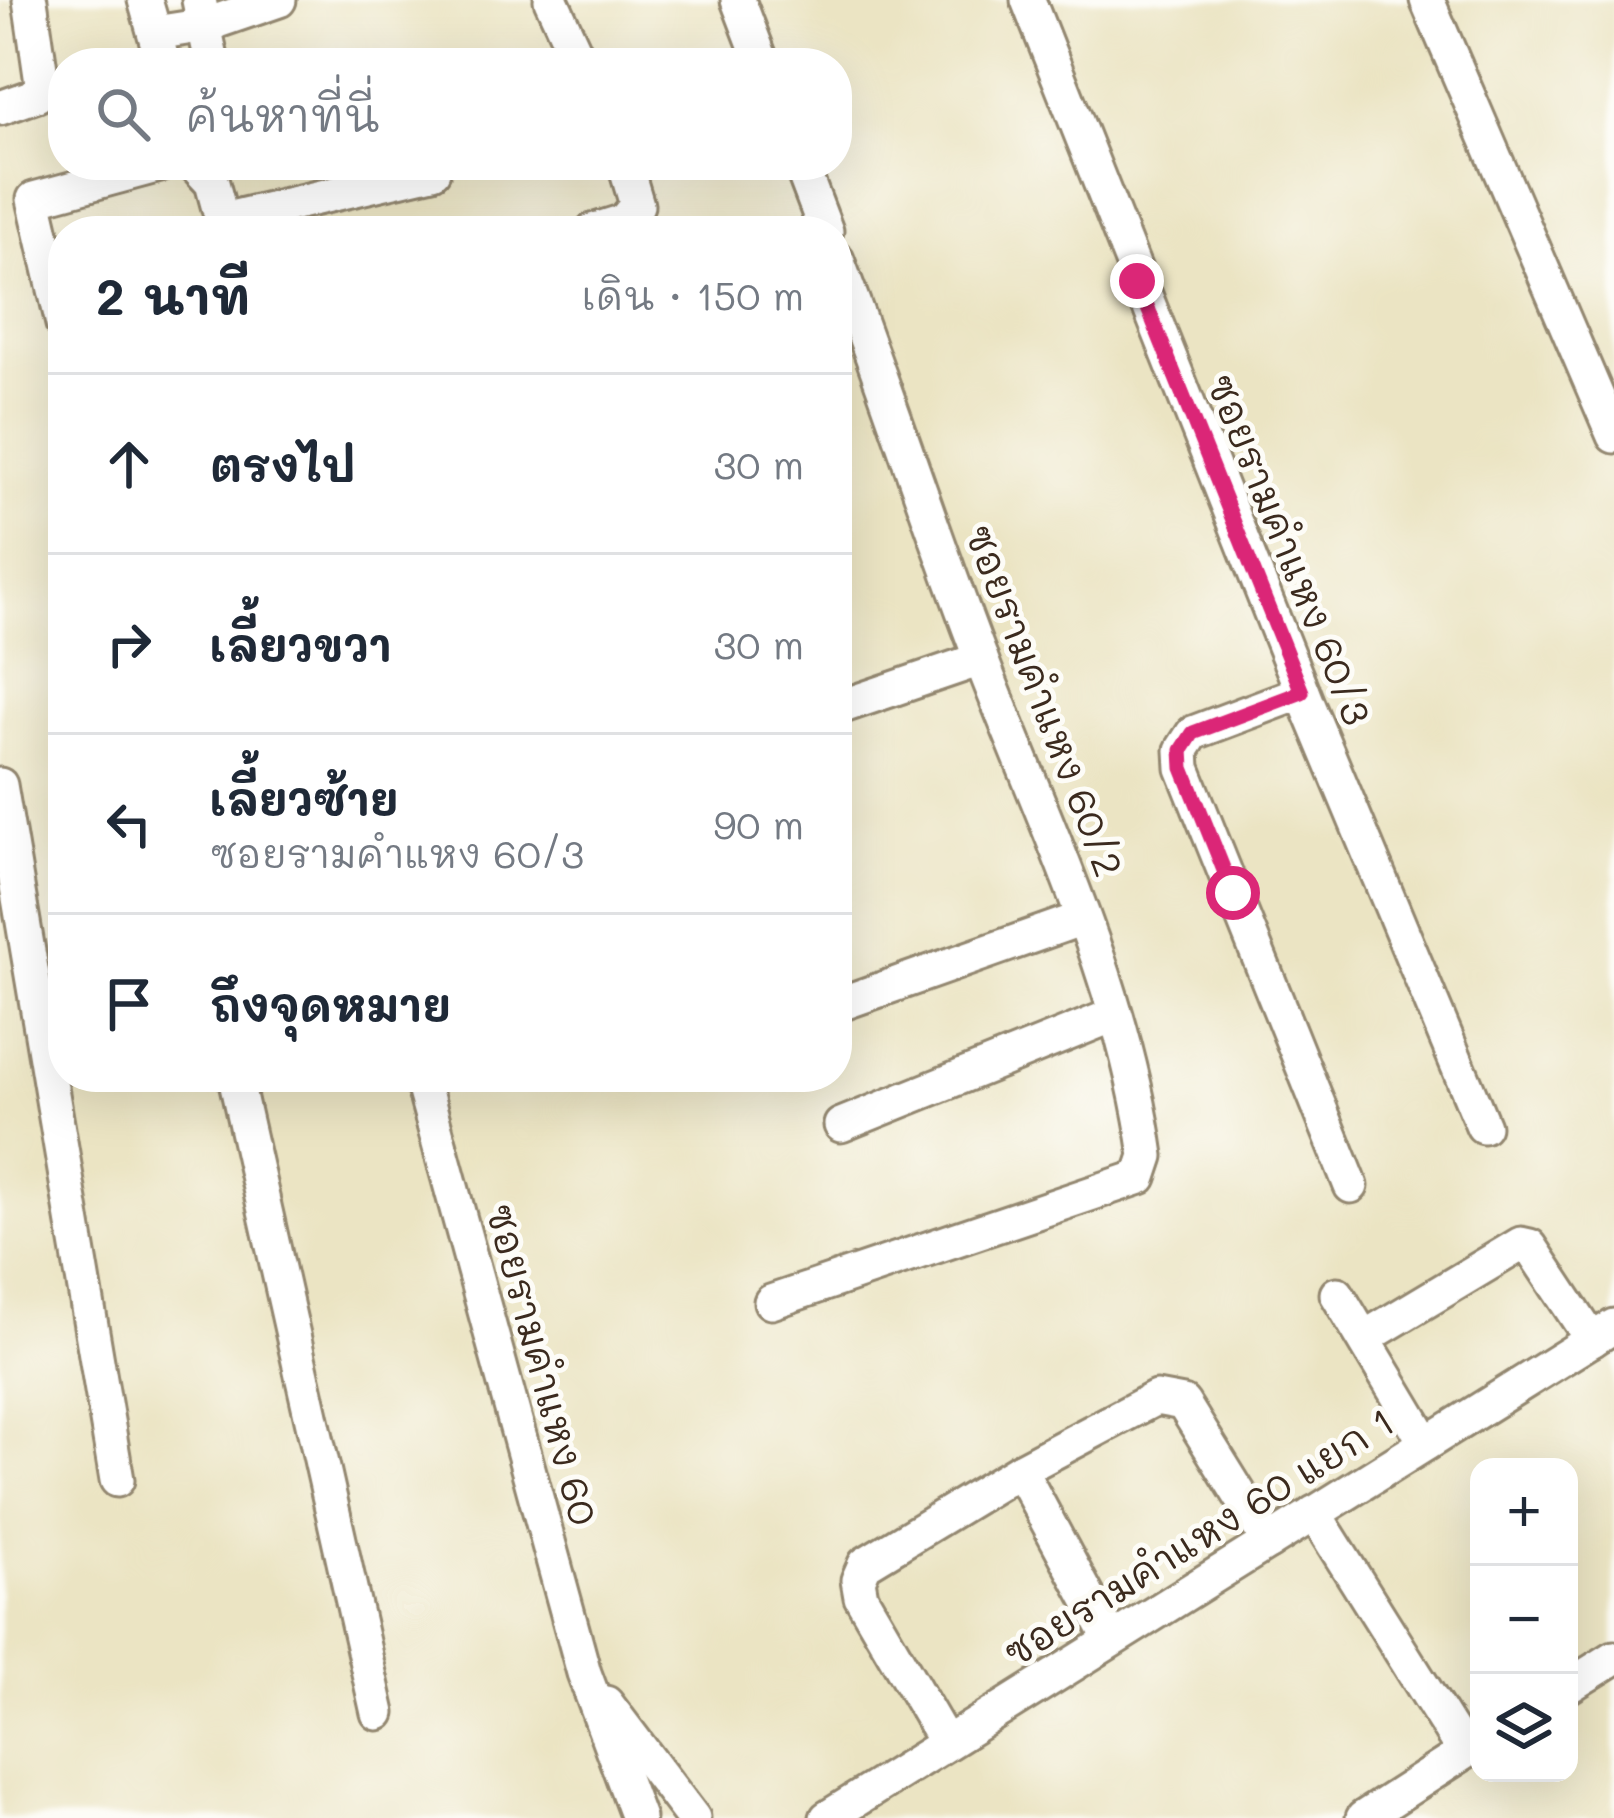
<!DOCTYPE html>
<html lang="th">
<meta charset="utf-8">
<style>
:root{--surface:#fff;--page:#f6f6f7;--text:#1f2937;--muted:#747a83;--line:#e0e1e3}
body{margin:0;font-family:Mali,"Playpen Sans Thai",sans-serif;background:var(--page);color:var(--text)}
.controls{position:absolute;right:36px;bottom:36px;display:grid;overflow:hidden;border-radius:24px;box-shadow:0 12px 48px #0002}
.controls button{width:108px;height:108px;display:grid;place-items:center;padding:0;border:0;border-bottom:3px solid var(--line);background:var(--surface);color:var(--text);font:60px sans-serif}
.stop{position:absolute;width:36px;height:36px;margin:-27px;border:9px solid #db2777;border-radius:50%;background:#fff}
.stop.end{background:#db2777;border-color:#fff;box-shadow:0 3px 12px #0008}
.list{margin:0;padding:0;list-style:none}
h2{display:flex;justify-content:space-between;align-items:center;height:156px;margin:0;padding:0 48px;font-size:51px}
h2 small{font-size:39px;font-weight:400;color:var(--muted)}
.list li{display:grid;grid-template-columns:78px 1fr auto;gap:36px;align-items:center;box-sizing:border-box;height:180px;padding:0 48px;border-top:3px solid var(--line)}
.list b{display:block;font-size:45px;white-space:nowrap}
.list p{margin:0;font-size:39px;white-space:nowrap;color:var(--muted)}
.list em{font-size:39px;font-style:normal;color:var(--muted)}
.icon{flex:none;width:66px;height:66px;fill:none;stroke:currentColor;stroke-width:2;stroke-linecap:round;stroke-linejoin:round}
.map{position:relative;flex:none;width:1614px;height:1818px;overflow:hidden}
.search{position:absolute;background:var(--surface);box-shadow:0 12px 48px #0002;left:48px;top:48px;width:804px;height:132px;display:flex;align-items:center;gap:30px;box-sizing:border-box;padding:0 42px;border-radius:48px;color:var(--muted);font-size:45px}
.panel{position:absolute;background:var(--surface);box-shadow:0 12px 48px #0002;left:48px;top:216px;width:804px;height:876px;border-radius:48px}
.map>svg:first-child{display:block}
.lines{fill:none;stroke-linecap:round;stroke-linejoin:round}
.minor-casing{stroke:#938770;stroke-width:39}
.minor{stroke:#fff;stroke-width:33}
.route{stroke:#db2777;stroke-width:15}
.labels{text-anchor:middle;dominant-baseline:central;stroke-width:10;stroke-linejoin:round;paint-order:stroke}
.street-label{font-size:39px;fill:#3b2a1e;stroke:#fdfcf7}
</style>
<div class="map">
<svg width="1614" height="1818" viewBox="0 0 1614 1818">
<rect width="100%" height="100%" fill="#fdfcf7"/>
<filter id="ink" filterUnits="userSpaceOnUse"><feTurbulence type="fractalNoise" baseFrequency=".00833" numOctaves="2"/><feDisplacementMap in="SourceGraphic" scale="24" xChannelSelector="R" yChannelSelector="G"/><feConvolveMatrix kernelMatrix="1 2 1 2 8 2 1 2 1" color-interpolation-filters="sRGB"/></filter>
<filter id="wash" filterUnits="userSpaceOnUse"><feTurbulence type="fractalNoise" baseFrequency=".004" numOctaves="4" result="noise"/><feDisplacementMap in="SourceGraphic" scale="48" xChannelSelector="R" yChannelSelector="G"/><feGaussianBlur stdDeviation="2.7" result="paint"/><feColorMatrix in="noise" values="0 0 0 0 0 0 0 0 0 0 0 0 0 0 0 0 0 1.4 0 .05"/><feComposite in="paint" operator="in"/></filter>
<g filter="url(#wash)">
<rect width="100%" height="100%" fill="#ebe4c3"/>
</g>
<g filter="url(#ink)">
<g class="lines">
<defs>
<g id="minor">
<path d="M145,0l18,63"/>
<path d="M199,0l13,63"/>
<path d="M551,0l29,63"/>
<path d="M738,0l24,63"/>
<path d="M1028,0l279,704 176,422"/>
<path d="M1427,0l187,436"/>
<path d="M155,33l51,-8 73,-25"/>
<path d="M0,108l37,-13 5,-12 -12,-83"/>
<path d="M195,165l17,18 13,48"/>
<path d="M801,165l25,66"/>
<path d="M222,220l211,-49"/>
<path d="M592,231l32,-10 13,-16 -12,-40"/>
<path d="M63,324l-29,-125 126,-34"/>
<path d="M1302,692l-109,41 -11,17 1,18 168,418"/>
<path d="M837,708l144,-49"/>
<path d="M0,785l117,695"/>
<path d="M837,1005l246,-87"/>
<path d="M235,1077l143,636"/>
<path d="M421,1077l163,596 54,145"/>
<path d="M841,1125l273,-110"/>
<path d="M1337,1294l89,149"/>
<path d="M771,1302l369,-125 7,-21c-23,-168 -100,-327 -161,-484 -53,-136 -97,-276 -149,-412"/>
<path d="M1364,1338l157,-94 9,2 62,94"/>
<path d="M1020,1470l91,170"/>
<path d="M1314,1513l150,239"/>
<path d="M1569,1686l45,-28"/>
<path d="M606,1703l87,115"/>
<path d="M946,1743l-85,-146 -3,-17 7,-16 155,-94 136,-72 27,5 86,139"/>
<path d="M827,1818l787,-492"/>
<path d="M1363,1818l116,-75"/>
</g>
</defs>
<use href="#minor" class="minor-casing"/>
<use href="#minor" class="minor"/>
</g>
</g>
<g class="lines" filter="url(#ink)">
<path class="route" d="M1137,281l165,411 -109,41 -11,17 1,18 50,125"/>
</g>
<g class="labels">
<g class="street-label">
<text transform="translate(1290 549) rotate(68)">ซอยรามคำแหง 60/3</text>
<text transform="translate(1045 700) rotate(69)">ซอยรามคำแหง 60/2</text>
<text transform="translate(543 1364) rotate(75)">ซอยรามคำแหง 60</text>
<text transform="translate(1198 1536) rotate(-32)">ซอยรามคำแหง 60 แยก 1</text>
</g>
</g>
</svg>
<div class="controls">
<button>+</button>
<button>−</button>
<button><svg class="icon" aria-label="layers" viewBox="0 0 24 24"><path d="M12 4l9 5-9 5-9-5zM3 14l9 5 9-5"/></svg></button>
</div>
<div class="stop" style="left:1233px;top:893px"></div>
<div class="stop end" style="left:1137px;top:281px"></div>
<div class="search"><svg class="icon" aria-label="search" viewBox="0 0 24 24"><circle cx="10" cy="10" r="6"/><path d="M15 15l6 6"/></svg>ค้นหาที่นี่</div>
<section class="panel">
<h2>2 นาที<small>เดิน · 150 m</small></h2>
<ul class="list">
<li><svg class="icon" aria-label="ahead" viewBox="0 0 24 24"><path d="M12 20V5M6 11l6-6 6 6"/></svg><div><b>ตรงไป</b></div><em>30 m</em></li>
<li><svg class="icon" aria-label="right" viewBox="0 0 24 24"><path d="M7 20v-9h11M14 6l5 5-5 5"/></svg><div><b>เลี้ยวขวา</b></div><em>30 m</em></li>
<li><svg class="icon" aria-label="left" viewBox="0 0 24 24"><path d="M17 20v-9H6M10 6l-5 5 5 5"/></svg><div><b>เลี้ยวซ้าย</b><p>ซอยรามคำแหง 60/3</p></div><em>90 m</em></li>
<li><svg class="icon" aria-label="arrive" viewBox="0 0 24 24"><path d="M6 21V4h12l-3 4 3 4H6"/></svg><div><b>ถึงจุดหมาย</b></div></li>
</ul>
</section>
</div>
